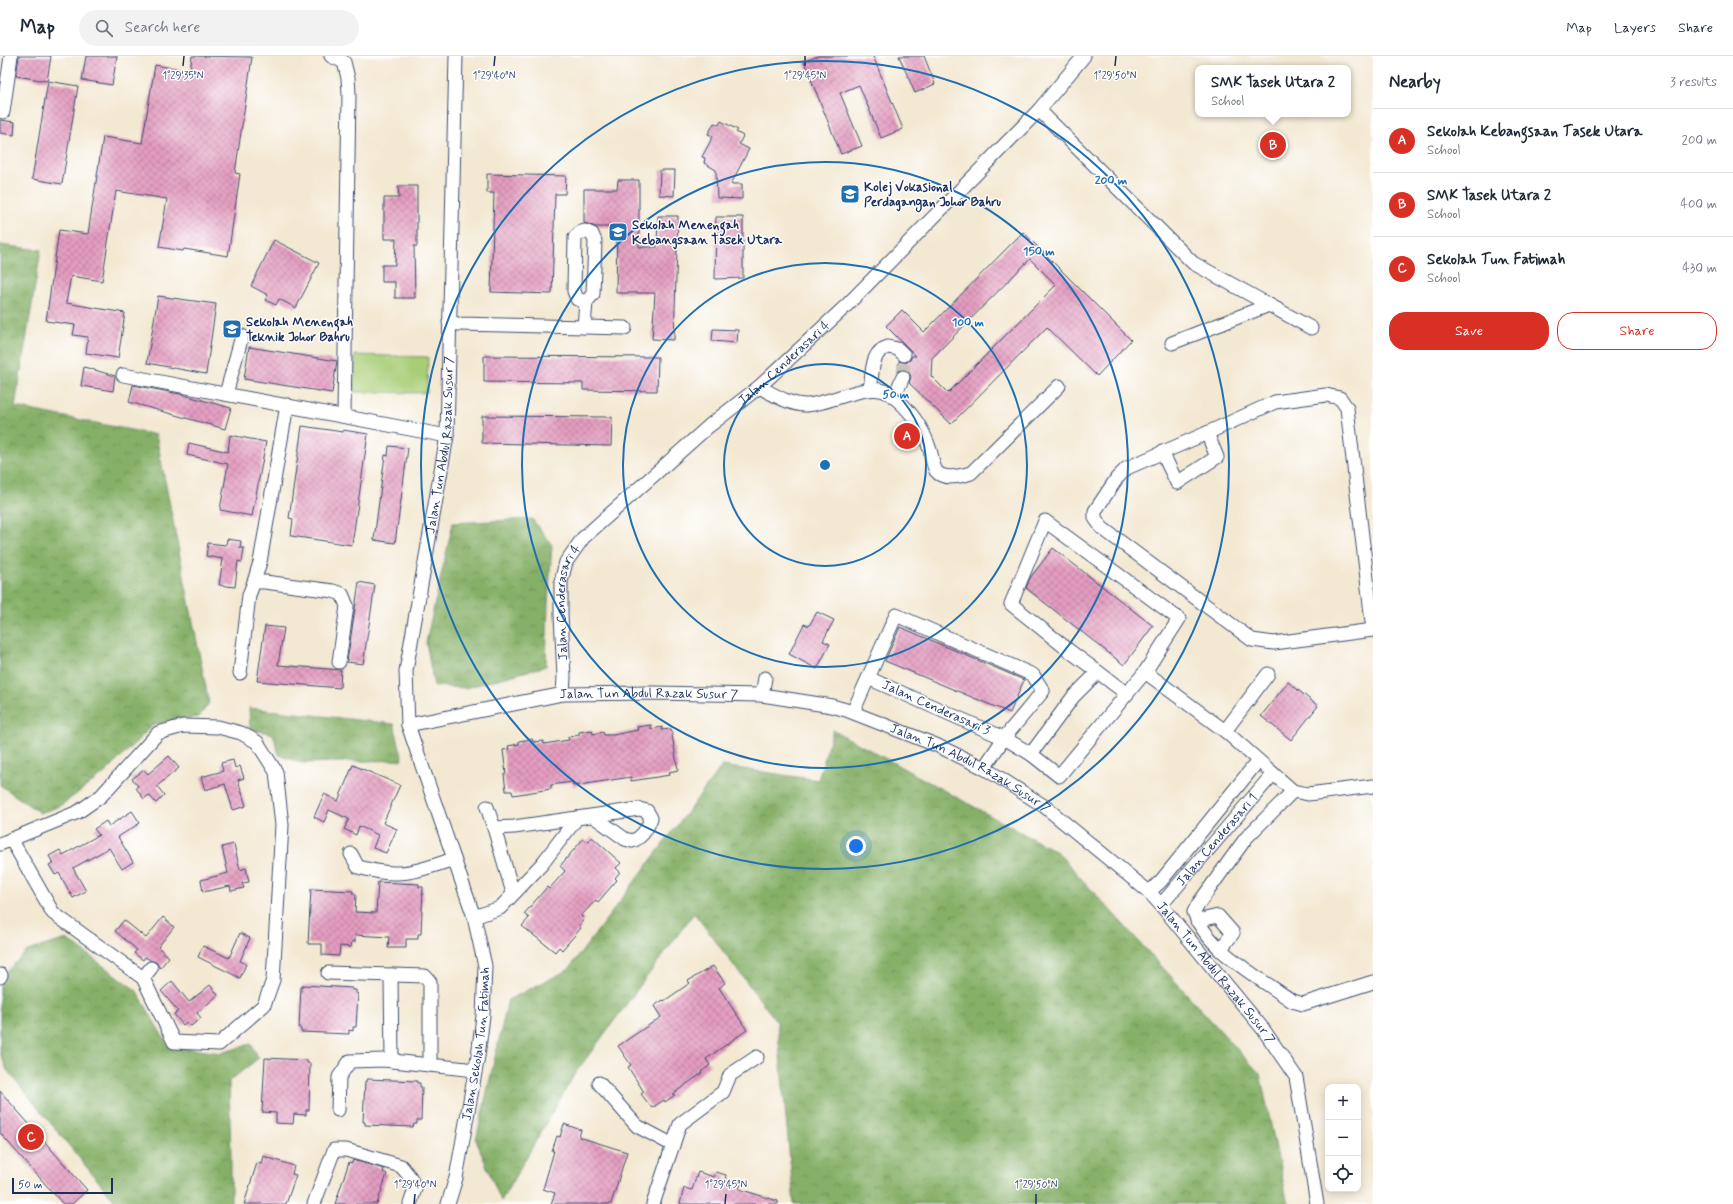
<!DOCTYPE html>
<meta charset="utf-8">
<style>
:root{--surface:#fff;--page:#f2f2f3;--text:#1f2937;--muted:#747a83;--line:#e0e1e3;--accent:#d93025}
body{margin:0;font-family:Mynerve,sans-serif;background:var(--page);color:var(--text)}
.controls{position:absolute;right:12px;bottom:12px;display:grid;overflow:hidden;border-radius:8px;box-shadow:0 2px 10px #0003}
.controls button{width:36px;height:36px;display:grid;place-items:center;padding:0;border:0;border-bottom:1px solid var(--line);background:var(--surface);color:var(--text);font:20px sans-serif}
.scale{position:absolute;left:12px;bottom:10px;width:101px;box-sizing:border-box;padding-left:4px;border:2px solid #1b2f5e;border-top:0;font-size:11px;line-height:14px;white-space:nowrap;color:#1b2f5e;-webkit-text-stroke:3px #fff;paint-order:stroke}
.you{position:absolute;left:856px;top:790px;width:14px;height:14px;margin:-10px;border:3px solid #fff;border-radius:50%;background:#1a73e8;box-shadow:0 0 0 6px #1a73e833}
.badge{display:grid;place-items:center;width:26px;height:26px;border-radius:50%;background:var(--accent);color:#fff;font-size:13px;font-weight:700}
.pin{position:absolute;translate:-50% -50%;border:2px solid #fff;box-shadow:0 1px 4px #0006}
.popup{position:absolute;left:1195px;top:9px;width:156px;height:52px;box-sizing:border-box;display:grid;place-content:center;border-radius:8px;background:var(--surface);filter:drop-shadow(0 1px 3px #0005);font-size:13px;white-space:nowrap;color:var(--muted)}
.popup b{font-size:15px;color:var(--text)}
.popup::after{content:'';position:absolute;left:50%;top:100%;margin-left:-8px;border:8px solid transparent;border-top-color:var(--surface)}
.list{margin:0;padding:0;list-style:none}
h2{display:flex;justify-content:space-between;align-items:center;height:52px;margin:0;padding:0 16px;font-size:17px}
h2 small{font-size:13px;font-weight:400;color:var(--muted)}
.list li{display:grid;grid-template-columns:26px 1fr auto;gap:12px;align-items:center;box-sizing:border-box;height:64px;padding:0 16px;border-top:1px solid var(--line)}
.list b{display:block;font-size:15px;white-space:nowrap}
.list p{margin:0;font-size:13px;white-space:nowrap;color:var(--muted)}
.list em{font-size:13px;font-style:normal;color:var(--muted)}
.actions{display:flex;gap:8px;padding:12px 16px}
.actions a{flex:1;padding:9px 0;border:1px solid var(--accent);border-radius:16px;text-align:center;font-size:14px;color:var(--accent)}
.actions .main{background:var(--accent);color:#fff}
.icon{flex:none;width:22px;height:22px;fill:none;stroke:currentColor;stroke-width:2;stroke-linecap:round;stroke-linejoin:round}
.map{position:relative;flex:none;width:1373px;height:1148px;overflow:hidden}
header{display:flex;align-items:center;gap:24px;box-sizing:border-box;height:56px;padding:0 20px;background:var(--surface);border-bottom:1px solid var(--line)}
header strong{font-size:19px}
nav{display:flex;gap:22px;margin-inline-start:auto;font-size:14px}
.search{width:280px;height:36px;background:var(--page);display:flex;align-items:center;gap:10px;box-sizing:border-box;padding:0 14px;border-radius:22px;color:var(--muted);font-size:15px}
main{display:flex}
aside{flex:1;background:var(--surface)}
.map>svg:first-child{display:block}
.forest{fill:url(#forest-crowns);stroke:#507062}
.pitch{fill:#a8cd76;stroke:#627e6a}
.building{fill:url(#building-cross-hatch);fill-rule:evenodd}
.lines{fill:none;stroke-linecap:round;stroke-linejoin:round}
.minor-tunnel{stroke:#c8c3ba;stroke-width:13;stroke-dasharray:13 6;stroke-linecap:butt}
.minor-casing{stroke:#3b4b6f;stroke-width:15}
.minor{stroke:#fff;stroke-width:13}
.ticks{fill:none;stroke:#1b2f5e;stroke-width:1.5}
.ring{fill:none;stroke:#1f6fb2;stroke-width:2}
.labels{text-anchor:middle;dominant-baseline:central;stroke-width:3;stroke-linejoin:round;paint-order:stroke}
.poi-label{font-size:13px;font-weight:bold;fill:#1b2f5e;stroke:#fff;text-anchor:start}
.street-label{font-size:13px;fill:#1b2f5e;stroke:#fff}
.ticks-label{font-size:10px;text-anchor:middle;fill:#1b2f5e;stroke:#fff;stroke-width:3;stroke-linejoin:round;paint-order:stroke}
.centre{fill:#1f6fb2;stroke:#fff;stroke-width:2}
.ring-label{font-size:12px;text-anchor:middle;font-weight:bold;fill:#1f6fb2;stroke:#fff;stroke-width:3;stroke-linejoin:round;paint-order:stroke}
</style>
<header>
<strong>Map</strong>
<div class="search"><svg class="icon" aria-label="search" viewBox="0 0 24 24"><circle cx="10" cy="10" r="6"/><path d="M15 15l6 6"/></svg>Search here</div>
<nav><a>Map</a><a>Layers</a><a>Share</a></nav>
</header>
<main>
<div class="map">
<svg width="1373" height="1148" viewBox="0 0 1373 1148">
<defs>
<pattern id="forest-crowns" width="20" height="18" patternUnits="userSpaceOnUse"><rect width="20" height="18" fill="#86b067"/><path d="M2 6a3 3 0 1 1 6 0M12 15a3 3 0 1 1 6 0" fill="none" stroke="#6d9058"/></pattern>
<pattern id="building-cross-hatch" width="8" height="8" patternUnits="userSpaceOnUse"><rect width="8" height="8" fill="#e49dc0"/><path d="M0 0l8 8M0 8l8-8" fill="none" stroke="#b8809f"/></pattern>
</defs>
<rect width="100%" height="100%" fill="#fff"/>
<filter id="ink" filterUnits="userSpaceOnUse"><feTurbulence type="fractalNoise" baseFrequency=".025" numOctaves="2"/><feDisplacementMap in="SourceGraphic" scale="8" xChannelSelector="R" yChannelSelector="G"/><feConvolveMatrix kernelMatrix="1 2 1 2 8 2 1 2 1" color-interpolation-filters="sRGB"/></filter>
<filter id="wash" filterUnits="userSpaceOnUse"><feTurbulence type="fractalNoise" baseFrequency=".012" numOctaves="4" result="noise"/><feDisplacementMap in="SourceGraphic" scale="16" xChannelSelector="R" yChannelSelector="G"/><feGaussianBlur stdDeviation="0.9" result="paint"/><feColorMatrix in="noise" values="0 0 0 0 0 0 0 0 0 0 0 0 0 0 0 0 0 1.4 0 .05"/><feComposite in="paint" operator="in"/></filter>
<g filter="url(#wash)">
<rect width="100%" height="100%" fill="#f3e8d1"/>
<g class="forest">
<path d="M0,189l41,5 -26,157 141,28 53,268 -10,14 -45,7 -48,48 -46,34 -20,7 -40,-28z"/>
<path d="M532,463l20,26 -4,58 -2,63 -80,22 -32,-2 -8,-44 27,-119z"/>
<path d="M249,652l145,16 9,36 -101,3 -23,-8 -6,-21 -23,-5z"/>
<path d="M833,674l224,122 203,222 28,130h-494l-17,-182 -83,-109 -120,162 -73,126 -25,-61 32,-140 60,-30 154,-204 96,14z"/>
<path d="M67,883l70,52 31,55 53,7 30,-9 8,14 -30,23 2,77v46h-114l-110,-134 -7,-17v-74l27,-28z"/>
</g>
<path class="pitch" d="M355,299l73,2 -1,36 -73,-1z"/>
<g id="blocks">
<g class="building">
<path d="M19,0h32l-4,25 -31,-5z"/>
<path d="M86,0h31l-5,29 -30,-5z"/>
<path d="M192,0l60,1 -17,116 5,1 -12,82 -44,-7 -1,2 -24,-4 8,-48 -51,-8 -14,90 -31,-5 -5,27 59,10 -7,45 -32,-5 2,-16 -15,-2 2,-10 -29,-4 13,-91 29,4 15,-97 39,6 13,-78 35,6z"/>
<path d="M818,0h55l30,73 -22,9 -22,-53 -19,8 22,53 -21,8 -37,-92z"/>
<path d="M899,0h25l11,28 -20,9z"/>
<path d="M48,25l30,5 -16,98 -30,-5z"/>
<path d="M0,64l15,2 -1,13 -14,-2z"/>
<path d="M721,65l17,9 -2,2 7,4 -4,8 10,5 -18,35h11v15l-25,-1 -1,-28 -12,-7 1,-5 -3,-1 11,-21 -5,-2 6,-11 5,2z"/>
<path d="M660,114h15l-1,26 -15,-1z"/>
<path d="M487,118l79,2 -1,18h-10l-3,100 -61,-2 3,-99h-7z"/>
<path d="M618,124h21v67h18l1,-31h20l-4,124 -22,-1 3,-46h-39l1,-66h-21l-12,-4v-34h33z"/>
<path d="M398,130h19v60h-3l1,52h-20v-16h-13v-17h13l1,-26h-12v-41h15z"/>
<path d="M716,161h27v61l-28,1z"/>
<path d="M1023,176l108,108 -34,36 -50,-49 -96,97 -42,-41 2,-6 -2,-5 -6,-3 -5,2 1,-10 7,2 4,-3 2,-4h4l-30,-30 16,-16 22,22zM1030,203l26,26 -108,108 -17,-17 1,-18z"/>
<path d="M274,184l45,23 -23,45 -17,-9 -3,6 -11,-5 3,-5 -17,-9z"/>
<path d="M158,240l58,8 -10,70 -59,-11z"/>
<path d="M713,273l25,1 -1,13 -25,-2z"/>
<path d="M249,291l88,14 -5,32 -88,-14z"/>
<path d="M484,300l174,1 -1,34 -74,-1v-7l-99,-1z"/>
<path d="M84,311l31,9 -2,15 -32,-5z"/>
<path d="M133,329l47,9 51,14 -6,21 -96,-27z"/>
<path d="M482,360l130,1 -1,29 -129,-3z"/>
<path d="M302,370l41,6v-2l25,4 -16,111 -61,-9 2,-17 -4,-1z"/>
<path d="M230,379l36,7 -14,74 -32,-6 8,-46 -41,-9 2,-12 39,9z"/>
<path d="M389,390l19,2 -13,95 -21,-3 11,-85 3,1z"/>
<path d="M227,483l14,2 -1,7h4l-2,14 -4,-1 -3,26 -16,-2 4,-26 -17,-3 2,-13 18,2z"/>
<path d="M1053,492l100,78 -29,39 -98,-77 4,-10z"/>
<path d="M359,526l16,3 -12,79 -16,-2z"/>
<path d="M817,556l17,8 -11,21 7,3 -13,25 -28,-15 15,-30 5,2z"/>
<path d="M265,570l19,2 -6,37 63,5 -1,18 -83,-7z"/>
<path d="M900,571l124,53 -14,33 -125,-52z"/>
<path d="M1288,626l30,24 -27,34 -30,-24z"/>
<path d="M651,669v4l11,-2v3l9,-1 7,41 -9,2 1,3 -39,6v-4l-58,9 -1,-4 -21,3v4l-38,6 -1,-4h-6l-2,-17h2l-3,-24 6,-1 -1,-3 11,-2v-3l13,-2 1,3 10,-1 1,3 25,-4 -1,-3 11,-2v-3l13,-2 1,4 10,-2 1,3h9l25,-5 -1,-3z"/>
<path d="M169,700l10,12 -22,18 7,9 -8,8 -7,-8 -5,4 -8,-11 2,-2 -6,-7 12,-9 4,4z"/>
<path d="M233,704l2,8 5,-2 4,12 -6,2 8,26 -13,4 -8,-26 -20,6 -4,-13 22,-6 -2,-8z"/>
<path d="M353,709l47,20 -17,38 14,6 -11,24 -13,-5 5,-13 -19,-9 -3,9 -12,-6 5,-10 -20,-9 -5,12 -10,-5 10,-23 14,7z"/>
<path d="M132,755l8,12 -22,14 15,25 -11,7 -13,-21 -36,20 13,23 -13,7 -14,-25 -4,2 -6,-10 4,-2 -4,-7 11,-6 3,5 36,-20 -5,-6 12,-8 3,5z"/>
<path d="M592,781l29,26 -5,5 4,4 -5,6 2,2 -19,22 -2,-2 -15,16 3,3 -5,7 2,2 -19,22 -3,-3 -4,5 -33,-26 7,-8 -5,-4 23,-27 2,2 16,-18 -5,-5 23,-27 4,3z"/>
<path d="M234,788l6,26 6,-2 3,14 -7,1 2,5 -13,3 -1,-5 -27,6 -2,-12 27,-7 -6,-26z"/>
<path d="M378,826l41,2v3h4l-2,47h-3v5h-12v9h-18l1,-11 -34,-2v7l-3,-1 -1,6 -11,-1 -1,10 -17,-1v-11h-14l3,-55 42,2v3l3,1 -1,17 21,1z"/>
<path d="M163,861l11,10 -16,20 11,10 -9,11 -4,-6 -6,-2 -5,-3 -2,3 -9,-7 3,-3 -22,-19 9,-11 22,18z"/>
<path d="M240,877l10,5 -10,23 6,3 -6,14 -42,-21 5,-11 26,12z"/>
<path d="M713,910l12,17 -6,5 28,42 -41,29 4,6 -9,7 1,1 -29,21 2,1 -10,7 -1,-2 -12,8 -11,-14 3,-2 -16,-25 3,-2 -13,-19 43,-29 -7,-11 9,-6 1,1 26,-18 -2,-2z"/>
<path d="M172,925l17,21 21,-17 8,10 -21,18 4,5 -10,8 -4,-4 -4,3 -9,-11 4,-3 -17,-20z"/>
<path d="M303,929l49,3v2h4v3l2,1 -2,33h-3v4l-4,-1v4l-48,-2v-3l-2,-1 2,-41h2z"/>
<path d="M265,1002l42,2v3h3l-1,47h-3v5l-12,-1 -1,10 -17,-1v-10l-14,-1z"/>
<path d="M367,1023l50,2v2h3v4h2l-1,33h-4v4h-3l-1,3 -48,-2v-3h-2l2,-41h2z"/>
<path d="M0,1035l87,99 -15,14h-9l-63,-71z"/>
<path d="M564,1068l17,6 -2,7 48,15 -16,52h-60l4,-11 -12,-4 11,-38h-2l5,-15 3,1z"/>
<path d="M263,1100l31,10 -2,8 4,1 -10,29h-42l13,-41 4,1z"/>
<path d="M353,1104l31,9 -1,3 4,2 -10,30h-42l14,-42 3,1z"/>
<path d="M698,1116l16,5 2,-5 10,3 -1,5 16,4 -2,5 39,12v3h-98l4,-16 8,2z"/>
</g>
</g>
</g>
<g filter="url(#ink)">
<use href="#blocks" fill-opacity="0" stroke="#3b4b6f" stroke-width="1"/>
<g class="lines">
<path class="minor-tunnel" d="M903,321l1,-22"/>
<defs>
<g id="minor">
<path d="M331,0l13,6 4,16 1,16 -5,322"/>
<path d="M1039,54l154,153 118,65"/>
<path d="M3,56l8,-56"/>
<path d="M585,175l7,3 3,7 -2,53 -7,8 -9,-3 -3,-8 1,-54 6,-5z"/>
<path d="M449,266l9,2 167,4"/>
<path d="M584,271l2,-25"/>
<path d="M1172,287l97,-38"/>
<path d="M123,319l324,61"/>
<path d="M759,331c14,7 29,17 45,18 24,1 65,-26 86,-11 19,14 33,34 40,56 2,6 3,16 6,21 8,10 25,5 35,2l88,-87"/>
<path d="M870,333c3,-16 0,-37 18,-42l10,2 6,6"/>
<path d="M226,338l16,-58"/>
<path d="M894,341l9,-20"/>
<path d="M1162,396l15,31 40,-26 -10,-24"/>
<path d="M254,526l6,-20 27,-157"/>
<path d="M1373,574l-26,-222 -7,-10 -14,-3 -51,7 -68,31 -80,35 -10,10 -22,33v7l7,10 150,112 22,3 99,-13"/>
<path d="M1098,616l-27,-20 -60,-48 34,-83 134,98 -34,53"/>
<path d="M240,617l9,-78 5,-13h11l68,9 9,3 5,12 -8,56"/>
<path id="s1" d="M563,638l1,-17 -3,-63v-32l5,-20 17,-24 126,-112 50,-39 88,-82 192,-195 45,-54"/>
<path d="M762,639l3,-17"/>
<path d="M853,656l43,-97 137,60 10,16 -39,47 -136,-60"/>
<path id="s2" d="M408,669l155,-31 90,-1 109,2 70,11 14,4 90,35 48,23 60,38 105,86 12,13 102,124 33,48 21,127"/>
<path d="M1225,675l43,-57"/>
<path d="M1031,698l42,-57 25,-25 29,22"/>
<path d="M984,712l20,-30 27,16 28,22 86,-104 80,59 68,60 15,3 65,-8"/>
<path d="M1293,735l-47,47 -47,65 -5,9c13,38 66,66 98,89l11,3 70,-22"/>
<path d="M487,751l7,21 20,-1 63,-9"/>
<path d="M494,772l19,65"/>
<path d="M0,788l78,-32 23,-16 57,-63 25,-7 35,1 23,6 16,9 19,30 6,53 -9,155 -9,25 -45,39 -45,-2 -31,-64 -90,-65 -42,-74"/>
<path d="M351,798l7,13c12,3 23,6 35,6 20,1 42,-8 61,-14"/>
<path d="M1149,836l12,-11 97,-120"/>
<path id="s3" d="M1161,849l111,-130"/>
<path d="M474,861l26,-9 42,-44 35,-46 62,-9 8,2 4,7c-3,9 -9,20 -19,23l-7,-2 -32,-23"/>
<path d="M1197,865l21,-5 15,17 -13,17"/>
<path d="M328,917l97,3 5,6v83"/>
<path d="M391,919l1,86"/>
<path d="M0,921l1,-2"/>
<path d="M143,922l8,-10"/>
<path d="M599,1027l38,43 36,19"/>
<path d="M338,1054l1,-33 11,-16 34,-1 91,10"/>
<path d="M314,1148l20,-54h12l55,16 9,11 5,12 -5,15"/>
<path id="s4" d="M448,1148l8,-26 22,-122 5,-40 2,-50 -11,-49 -66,-192 -2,-54 41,-235 9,-380"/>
<path d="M653,1148l27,-80 43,-32 7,-17 27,-18"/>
</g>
</defs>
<use href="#minor" class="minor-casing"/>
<use href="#minor" class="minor"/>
</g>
</g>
<path class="ticks" d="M183,10l1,-10M494,10l1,-10M805,10v-10M1115,10l1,-10M414,1148l1,-10M725,1148l1,-10M1036,1148v-10"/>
<g class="ring">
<circle cx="825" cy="409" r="101"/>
<circle cx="825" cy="409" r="202"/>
<circle cx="825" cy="409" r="303"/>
<circle cx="825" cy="409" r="404"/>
</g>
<defs>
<symbol id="university-square" viewBox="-11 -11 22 22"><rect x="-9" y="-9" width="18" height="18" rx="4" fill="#1f6fb2" stroke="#fff"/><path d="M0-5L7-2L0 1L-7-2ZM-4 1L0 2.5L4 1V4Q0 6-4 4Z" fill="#fff"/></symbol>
<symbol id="school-square" viewBox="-11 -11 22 22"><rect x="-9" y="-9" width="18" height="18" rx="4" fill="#1f6fb2" stroke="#fff"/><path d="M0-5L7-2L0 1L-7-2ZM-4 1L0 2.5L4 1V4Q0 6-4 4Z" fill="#fff"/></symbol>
</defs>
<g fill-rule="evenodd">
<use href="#university-square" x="839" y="127" width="22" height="22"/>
<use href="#school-square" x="607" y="165" width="22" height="22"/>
<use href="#university-square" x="221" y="262" width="22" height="22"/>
</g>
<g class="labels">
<g class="poi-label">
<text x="864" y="131">Kolej Vokasional<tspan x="864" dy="15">Perdagangan Johor Bahru</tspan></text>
<text x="632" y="169">Sekolah Menengah<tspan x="632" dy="15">Kebangsaan Tasek Utara</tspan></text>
<text x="246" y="266">Sekolah Menengah<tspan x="246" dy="15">Teknik Johor Bahru</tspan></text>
</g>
<g class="street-label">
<text stroke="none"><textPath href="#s1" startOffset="429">Jalan Cenderasari 4</textPath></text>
<text stroke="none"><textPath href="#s4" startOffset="778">Jalan Tun Abdul Razak Susur 7</textPath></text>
<text stroke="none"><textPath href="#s1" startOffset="93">Jalan Cenderasari 4</textPath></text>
<text stroke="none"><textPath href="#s2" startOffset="244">Jalan Tun Abdul Razak Susur 7</textPath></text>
<text transform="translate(936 652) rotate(24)">Jalan Cenderasari 3</text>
<text stroke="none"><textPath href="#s2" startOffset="580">Jalan Tun Abdul Razak Susur 7</textPath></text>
<text stroke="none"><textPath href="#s3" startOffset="86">Jalan Cenderasari 1</textPath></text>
<text stroke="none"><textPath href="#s2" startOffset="904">Jalan Tun Abdul Razak Susur 7</textPath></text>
<text stroke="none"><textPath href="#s4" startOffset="163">Jalan Sekolah Tun Fatimah</textPath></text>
</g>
</g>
<g class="ticks-label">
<text x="183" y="23">1°29'35"N</text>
<text x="494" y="23">1°29'40"N</text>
<text x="805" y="23">1°29'45"N</text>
<text x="1115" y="23">1°29'50"N</text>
<text x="415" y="1132">1°29'40"N</text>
<text x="726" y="1132">1°29'45"N</text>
<text x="1036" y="1132">1°29'50"N</text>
</g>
<circle cx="825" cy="409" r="6" class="centre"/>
<g class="ring-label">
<text x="1111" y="128">200 m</text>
<text x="1039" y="199">150 m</text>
<text x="968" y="270">100 m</text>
<text x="896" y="342">50 m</text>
</g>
</svg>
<div class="controls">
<button>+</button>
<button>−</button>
<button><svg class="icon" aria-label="locate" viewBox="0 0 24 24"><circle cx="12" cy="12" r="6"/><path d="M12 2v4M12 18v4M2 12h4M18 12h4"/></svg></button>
</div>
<div class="scale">50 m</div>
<div class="you"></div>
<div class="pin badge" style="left:907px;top:380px">A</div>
<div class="pin badge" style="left:1273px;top:89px">B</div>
<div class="popup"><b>SMK Tasek Utara 2</b>School</div>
<div class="pin badge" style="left:31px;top:1081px">C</div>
</div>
<aside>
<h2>Nearby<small>3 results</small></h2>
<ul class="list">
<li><span class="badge">A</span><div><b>Sekolah Kebangsaan Tasek Utara</b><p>School</p></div><em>200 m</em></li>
<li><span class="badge">B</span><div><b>SMK Tasek Utara 2</b><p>School</p></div><em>400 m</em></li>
<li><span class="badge">C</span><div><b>Sekolah Tun Fatimah</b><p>School</p></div><em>430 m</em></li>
</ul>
<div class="actions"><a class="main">Save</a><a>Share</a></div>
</aside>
</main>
